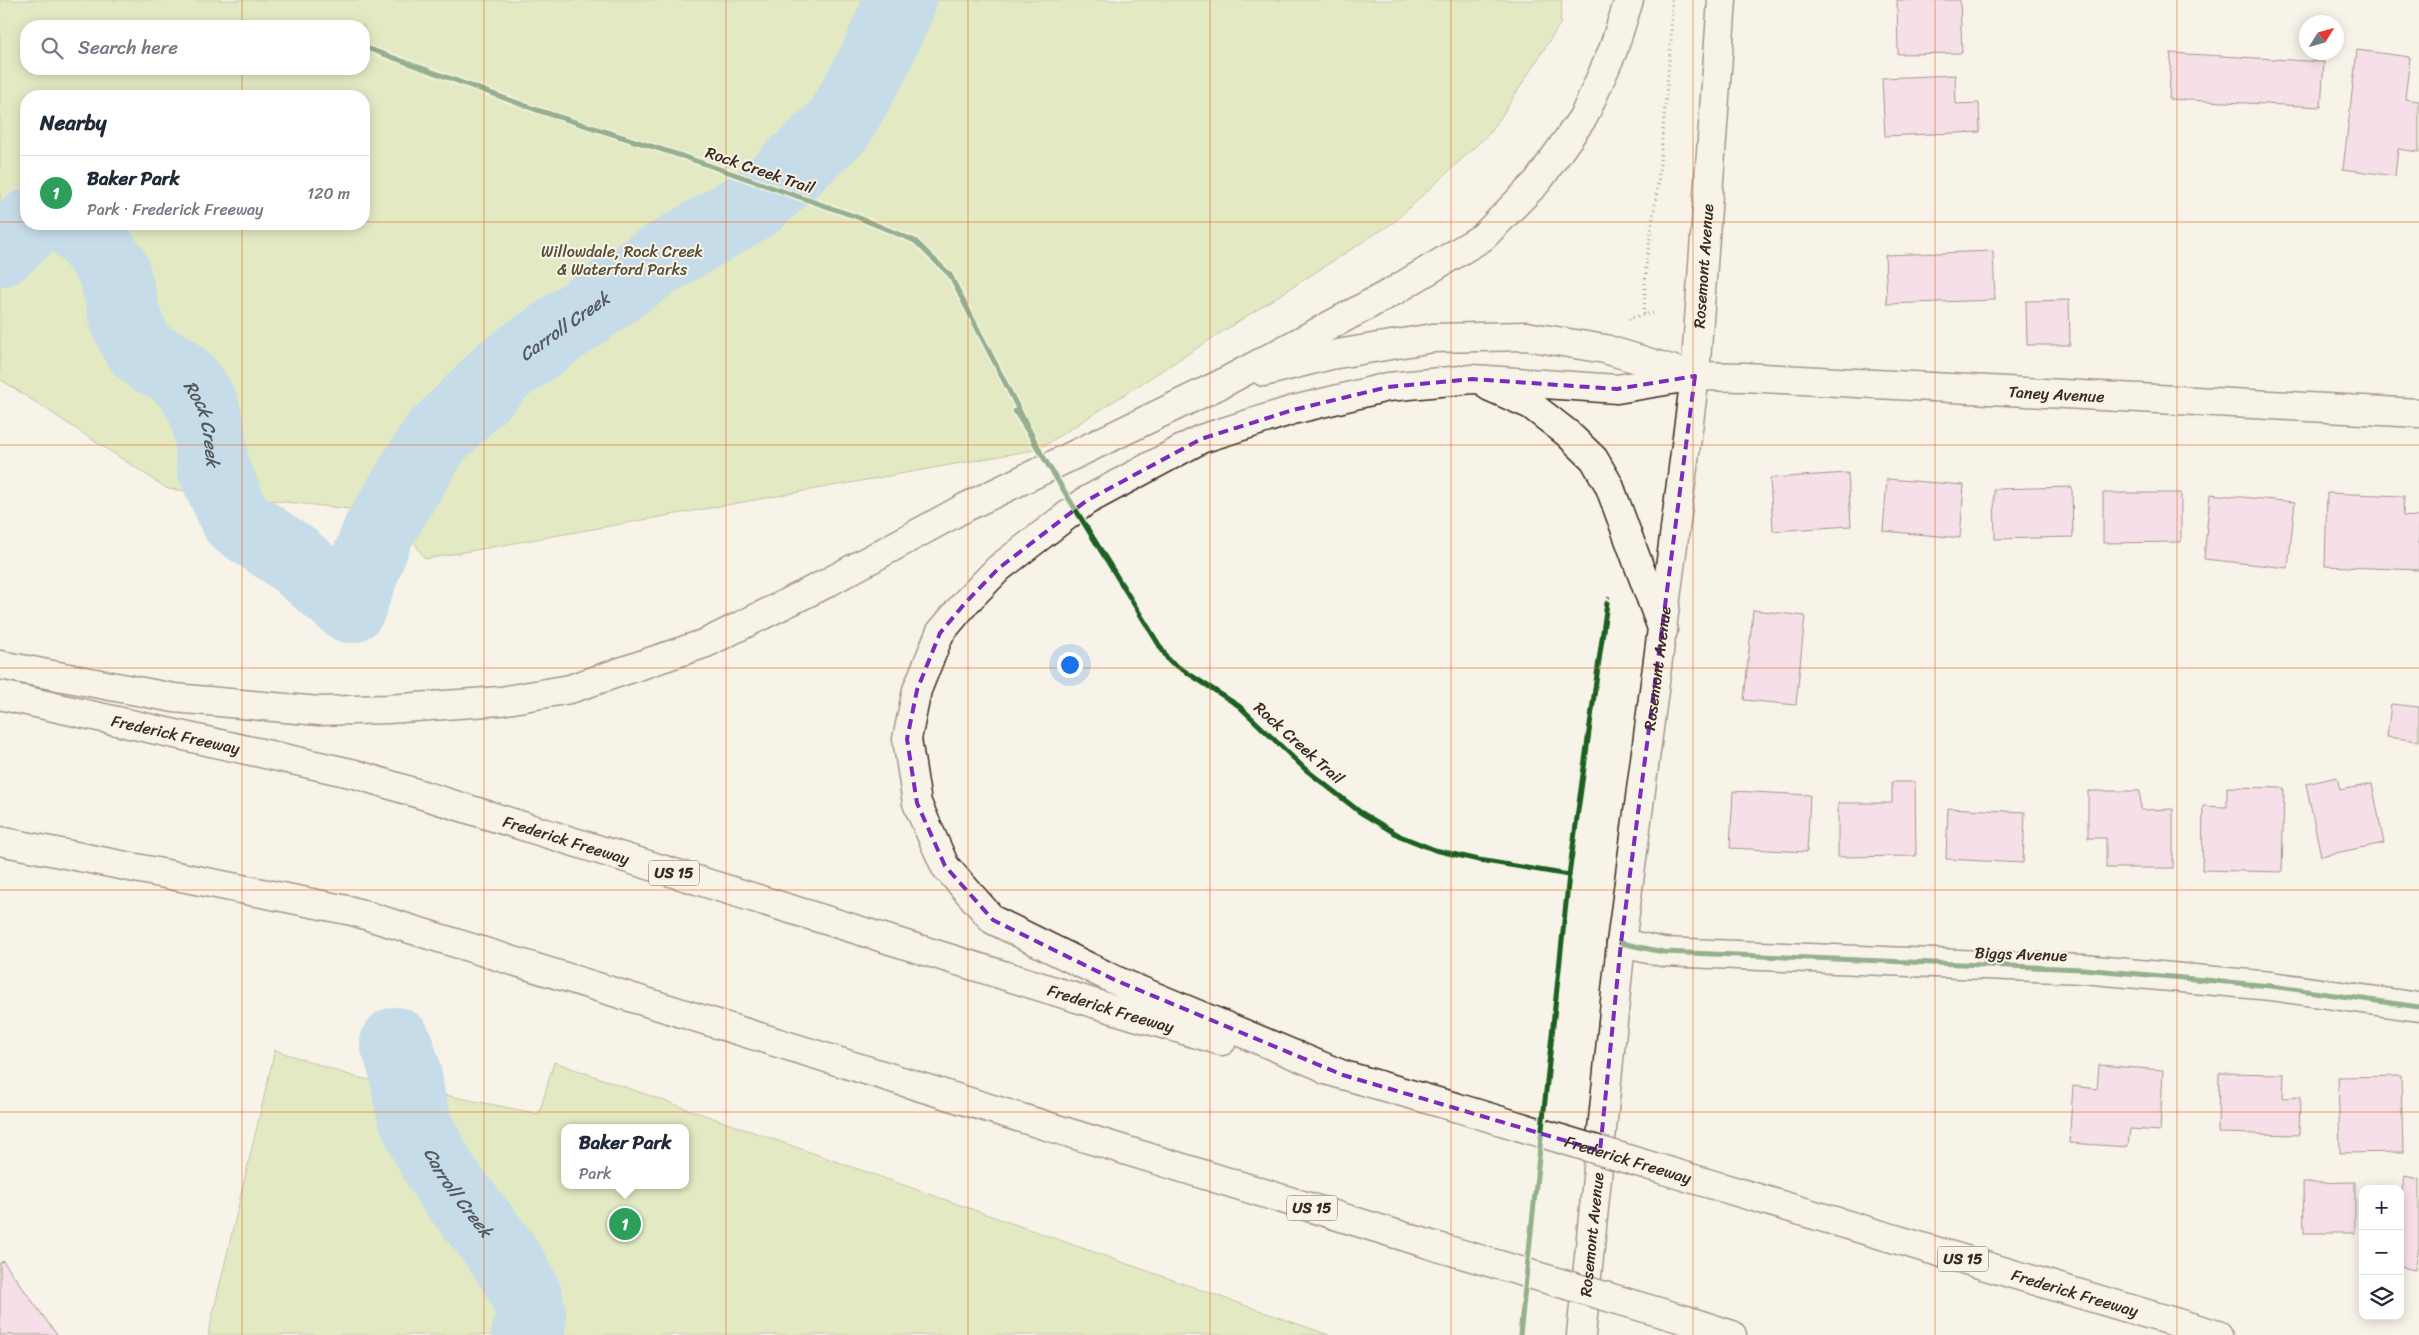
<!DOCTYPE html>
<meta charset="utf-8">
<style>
:root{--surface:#fff;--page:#f6f6f7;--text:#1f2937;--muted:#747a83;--line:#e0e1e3;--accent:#d93025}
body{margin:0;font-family:Sriracha,sans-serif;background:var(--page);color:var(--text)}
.controls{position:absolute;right:15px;bottom:15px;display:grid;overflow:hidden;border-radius:10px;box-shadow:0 2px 12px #0003}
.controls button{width:45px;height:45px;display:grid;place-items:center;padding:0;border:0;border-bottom:1px solid var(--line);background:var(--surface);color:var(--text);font:25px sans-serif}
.compass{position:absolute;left:2299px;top:15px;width:45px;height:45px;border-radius:50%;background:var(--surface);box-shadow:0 2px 12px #0003;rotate:53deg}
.you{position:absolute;left:1069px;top:664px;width:18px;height:18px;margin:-12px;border:4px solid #fff;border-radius:50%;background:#1a73e8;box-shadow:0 0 0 8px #1a73e833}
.badge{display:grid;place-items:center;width:32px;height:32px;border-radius:50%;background:var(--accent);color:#fff;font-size:16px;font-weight:700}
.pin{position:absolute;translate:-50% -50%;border:2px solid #fff;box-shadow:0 1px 5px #0006}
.popup{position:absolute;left:561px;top:1124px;width:128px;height:65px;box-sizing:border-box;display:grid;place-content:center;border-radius:10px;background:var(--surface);filter:drop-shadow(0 1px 4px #0005);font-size:16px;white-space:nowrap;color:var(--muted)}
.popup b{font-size:19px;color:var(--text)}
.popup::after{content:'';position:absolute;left:50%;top:100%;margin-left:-10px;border:10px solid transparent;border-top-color:var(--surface)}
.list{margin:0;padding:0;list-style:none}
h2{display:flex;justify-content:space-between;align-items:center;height:65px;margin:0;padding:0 20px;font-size:21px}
h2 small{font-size:16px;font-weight:400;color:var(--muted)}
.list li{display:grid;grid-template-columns:32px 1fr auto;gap:15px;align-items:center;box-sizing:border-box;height:75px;padding:0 20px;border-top:1px solid var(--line)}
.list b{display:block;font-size:19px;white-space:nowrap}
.list p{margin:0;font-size:16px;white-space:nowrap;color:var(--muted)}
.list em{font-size:16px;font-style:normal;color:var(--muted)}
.icon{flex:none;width:28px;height:28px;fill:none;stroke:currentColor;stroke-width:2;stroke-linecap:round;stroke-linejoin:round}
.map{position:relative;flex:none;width:2419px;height:1335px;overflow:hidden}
.search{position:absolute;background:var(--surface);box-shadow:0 2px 12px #0003;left:20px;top:20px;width:350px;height:55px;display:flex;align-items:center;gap:12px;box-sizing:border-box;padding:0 18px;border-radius:20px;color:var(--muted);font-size:19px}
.panel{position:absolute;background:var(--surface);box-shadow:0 2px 12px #0003;left:20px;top:90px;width:350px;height:140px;border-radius:20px}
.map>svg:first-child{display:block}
.green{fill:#c9e197;stroke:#82865a;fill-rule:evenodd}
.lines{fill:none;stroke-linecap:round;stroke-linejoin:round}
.river{stroke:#89c2e8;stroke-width:72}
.building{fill:#f4c7ec;stroke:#3b2a1e}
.street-casing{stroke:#3b2a1e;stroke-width:31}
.secondary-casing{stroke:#3b2a1e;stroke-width:31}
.highway-casing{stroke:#3b2a1e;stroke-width:31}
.path{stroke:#3b2a1e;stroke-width:3;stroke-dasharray:1 4;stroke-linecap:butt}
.street{stroke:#f7f3e8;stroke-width:28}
.secondary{stroke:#f7f3e8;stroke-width:28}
.highway{stroke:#f7f3e8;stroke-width:28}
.highway-bridge-casing{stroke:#3b2a1e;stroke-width:31;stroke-linecap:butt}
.highway-bridge{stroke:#f7f3e8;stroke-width:28}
.cycleway-casing{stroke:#f7f3e8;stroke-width:8}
.cycleway{stroke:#1b5e20;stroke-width:5}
.marked{fill:none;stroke:#7b2cbf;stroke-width:4;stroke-dasharray:10 6;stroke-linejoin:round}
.grid{fill:none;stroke:#e8590c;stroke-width:1;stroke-opacity:0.55}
.labels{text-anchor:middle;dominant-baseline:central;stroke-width:4;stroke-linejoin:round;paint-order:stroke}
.shield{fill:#f7f3e8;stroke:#73665b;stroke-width:1}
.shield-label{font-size:15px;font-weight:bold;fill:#3b2a1e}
.street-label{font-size:16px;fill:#3b2a1e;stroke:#f7f3e8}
.park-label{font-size:16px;fill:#574f36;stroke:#f7f3e8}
.water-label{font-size:18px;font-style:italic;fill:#52585b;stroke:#f7f3e8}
</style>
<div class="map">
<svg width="2419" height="1335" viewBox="0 0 2419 1335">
<rect width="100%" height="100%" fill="#f7f3e8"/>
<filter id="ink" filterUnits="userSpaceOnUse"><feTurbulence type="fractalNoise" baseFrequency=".02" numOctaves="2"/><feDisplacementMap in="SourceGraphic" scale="10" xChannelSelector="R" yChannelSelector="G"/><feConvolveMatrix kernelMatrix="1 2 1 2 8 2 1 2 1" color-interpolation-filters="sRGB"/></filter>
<g filter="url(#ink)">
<g class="green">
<path d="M0,0h1562l-2,24 -68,107 -98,91 -355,227 -614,110 -29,-45 -228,-25 -168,-110zM26,26h338v43h-338zM364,96v128h-338v-128z"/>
<path d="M275,1050l80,27 184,37 15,-52 775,273h-1121zM565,1128h120v57h-120z"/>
</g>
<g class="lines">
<g class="river">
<path id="s1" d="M75,224l11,9 27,35 14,56 13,25 12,10 20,9 17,16 14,22 6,24 4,38 24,53 54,36 59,50 28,-75 56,-92 69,-70 150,-106 104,-62 81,-76 35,-62 28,-64"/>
<path d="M0,251l30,-27"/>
<path id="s2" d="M396,1043c4,11 8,22 10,33 2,12 3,26 7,37 5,18 16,36 24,52 20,41 112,122 90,170"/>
</g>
</g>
<g class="building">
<path d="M1897,0h63l2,53 -64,1z"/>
<path d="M2357,50l53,7 -5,42 14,2v51l-21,-3 -3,27 -52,-7z"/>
<path d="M2171,53l153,9 -3,45 -152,-8z"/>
<path d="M1955,75l1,29 23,-1 1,29 -95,4 -3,-58z"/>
<path d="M1993,251l2,49 -108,4 -2,-49z"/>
<path d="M2069,300l1,45h-43l-1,-44z"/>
<path d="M1848,473l3,53 -78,5 -3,-53z"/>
<path d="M1887,479l77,6 -4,53 -77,-7z"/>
<path d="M2072,487l1,50 -78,2 -1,-50z"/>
<path d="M2103,493h78v49l-78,1z"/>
<path d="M2327,493l77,3 -1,20 16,1v53l-94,-4z"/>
<path d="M2210,494l85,8 -7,66 -84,-9z"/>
<path d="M1753,610l52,6 -9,89 -52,-5z"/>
<path d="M2391,704l28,3v34l-32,-4z"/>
<path d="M2337,777l3,13 32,-6 12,59 -63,13 -15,-72z"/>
<path d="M1892,782h23l1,74 -78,1v-54h54z"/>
<path d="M2227,787l57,1 -2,84 -80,-2 1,-64 24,1z"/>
<path d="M1733,791l77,4 -3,57 -77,-4z"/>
<path d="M2088,791h52l1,19 32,-1v59h-67v-30h-18z"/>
<path d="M1948,808l77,4 -2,51 -77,-4z"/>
<path d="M2099,1065l64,5 -3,61 -30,-2 -2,18 -59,-4 4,-57 24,3z"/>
<path d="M2219,1073l65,1 -1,24 17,-1 -1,38 -81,-2z"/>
<path d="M2401,1076l2,76 -63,1 -2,-76z"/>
<path d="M2405,1176l14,3v67l-4,24 -15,-3v-68z"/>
<path d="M2355,1182v51h-51l-1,-50z"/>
<path d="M3,1261l54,74h-57v-72z"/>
</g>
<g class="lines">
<defs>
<g id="street">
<path id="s3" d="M1695,376l49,1 675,36"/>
<path d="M1621,943l42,9 420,17 188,17 148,21"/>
</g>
<g id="secondary">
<path id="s4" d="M1581,1335l40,-392 74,-567 27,-376"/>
</g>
<g id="highway">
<path d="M1264,372l67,-17 102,-17 93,-2 79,13 85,26"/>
<path d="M1490,387l41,18 36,28 27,26 15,26 54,146"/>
<path d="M0,665l174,33 145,13 69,-2 113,-8 69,-12 136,-46 119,-59 141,-77 255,-123 173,-93 89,-54 55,-56 46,-65 29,-66 16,-50"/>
<path id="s5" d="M0,695l355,79 780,242 87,25"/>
<path d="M0,841l352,70 1086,336"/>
<path d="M1326,1070l129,37"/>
<path d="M1343,1075l-228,-95 -122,-60 -48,-54 -28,-63 -10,-64 10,-49 23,-57 26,-31 33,-34 87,-67 115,-62 92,-29 95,-23 84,-8 145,10 78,-13"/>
<path id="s6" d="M1707,1183l511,152"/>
<path d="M1686,1320l46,15"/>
</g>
</defs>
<use href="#street" class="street-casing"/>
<use href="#secondary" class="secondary-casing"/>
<use href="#highway" class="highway-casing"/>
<g class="path">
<path d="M1644,314l2,-49 12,-81 13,-144 1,-40"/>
<path d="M1629,320l1,-2 23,-5"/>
<path d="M1607,603l3,-9"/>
</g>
<use href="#street" class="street"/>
<use href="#secondary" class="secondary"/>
<use href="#highway" class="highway"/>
<defs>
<g id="highway-bridge">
<path id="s7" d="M1455,1107l252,76"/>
<path d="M1438,1247l248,73"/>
</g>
</defs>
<use href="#highway-bridge" class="highway-bridge-casing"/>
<use href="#highway-bridge" class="highway-bridge"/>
<defs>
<g id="cycleway">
<path d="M364,47l173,63 145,46 175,61 58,24 35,34 89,174 -24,-38"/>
<path d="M1034,442l135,219 70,45 66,63 55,43 40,24 35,14 44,10 90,15"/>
<path d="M1621,943l42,9 420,17 188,17 148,21"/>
<path d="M1520,1335l49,-460 38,-272"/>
</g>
</defs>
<use href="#cycleway" class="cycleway-casing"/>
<use href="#cycleway" class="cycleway"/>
</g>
</g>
<path d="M0 0H2419V1335H0ZM1695,376l-74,567 -21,208 -257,-76 -228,-95 -122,-60 -48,-54 -28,-63 -10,-64 10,-49 23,-57 26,-31 33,-34 87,-67 115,-62 92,-29 95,-23 84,-8 145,10z" fill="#f7f3e8" fill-opacity=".55" fill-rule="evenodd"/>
<path class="marked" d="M1695,376l-74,567 -21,208 -257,-76 -228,-95 -122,-60 -48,-54 -28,-63 -10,-64 10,-49 23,-57 26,-31 33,-34 87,-67 115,-62 92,-29 95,-23 84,-8 145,10z"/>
<path class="grid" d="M242,0v26M484,0v1335M726,0v1335M968,0v1335M1210,0v1335M1451,0v1335M1693,0v1335M1935,0v1335M2177,0v1335M242,69v27M0,222h26M364,222h2055M242,224v1111M0,445h2419M0,668h2419M0,890h2419M0,1112h2419"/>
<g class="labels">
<g class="shield">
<rect x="649" y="860.5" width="50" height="25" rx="4"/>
<rect x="1287" y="1195.5" width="50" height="25" rx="4"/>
<rect x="1938" y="1246.5" width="50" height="25" rx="4"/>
</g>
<g class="shield-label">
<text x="674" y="873">US 15</text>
<text x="1312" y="1208">US 15</text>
<text x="1963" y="1259">US 15</text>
</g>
<g class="street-label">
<text transform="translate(760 170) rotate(19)">Rock Creek Trail</text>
<text stroke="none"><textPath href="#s4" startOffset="1076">Rosemont Avenue</textPath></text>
<text stroke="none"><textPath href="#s3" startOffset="362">Taney Avenue</textPath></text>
<text stroke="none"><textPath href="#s4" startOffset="671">Rosemont Avenue</textPath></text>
<text stroke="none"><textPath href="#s5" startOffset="180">Frederick Freeway</textPath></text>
<text transform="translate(1299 743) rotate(42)">Rock Creek Trail</text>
<text stroke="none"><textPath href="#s5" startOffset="585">Frederick Freeway</textPath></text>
<text transform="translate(2021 954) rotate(2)">Biggs Avenue</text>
<text stroke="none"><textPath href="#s5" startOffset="1155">Frederick Freeway</textPath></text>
<text stroke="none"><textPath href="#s7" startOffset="181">Frederick Freeway</textPath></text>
<text stroke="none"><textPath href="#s4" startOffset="101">Rosemont Avenue</textPath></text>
<text stroke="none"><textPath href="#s6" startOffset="384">Frederick Freeway</textPath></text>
</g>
<g class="park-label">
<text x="622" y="251">Willowdale, Rock Creek<tspan x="622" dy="18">&amp; Waterford Parks</tspan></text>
</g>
<g class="water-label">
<text stroke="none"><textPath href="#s1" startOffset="856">Carroll Creek</textPath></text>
<text stroke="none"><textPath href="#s1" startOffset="248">Rock Creek</textPath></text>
<text stroke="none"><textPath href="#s2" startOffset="164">Carroll Creek</textPath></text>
</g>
</g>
</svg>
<div class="controls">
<button>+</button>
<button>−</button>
<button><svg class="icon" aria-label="layers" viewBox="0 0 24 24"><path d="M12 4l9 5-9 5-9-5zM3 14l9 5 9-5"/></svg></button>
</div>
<svg class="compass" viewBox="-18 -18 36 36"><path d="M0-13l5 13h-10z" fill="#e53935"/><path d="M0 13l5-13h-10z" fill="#747a83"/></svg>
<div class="you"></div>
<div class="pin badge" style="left:625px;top:1224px;background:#2e9e5b">1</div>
<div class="popup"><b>Baker Park</b>Park</div>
<div class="search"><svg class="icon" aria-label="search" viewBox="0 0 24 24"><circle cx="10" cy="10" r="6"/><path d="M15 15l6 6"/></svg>Search here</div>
<section class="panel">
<h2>Nearby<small></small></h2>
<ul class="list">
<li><span class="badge" style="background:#2e9e5b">1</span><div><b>Baker Park</b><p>Park · Frederick Freeway</p></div><em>120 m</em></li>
</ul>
</section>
</div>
